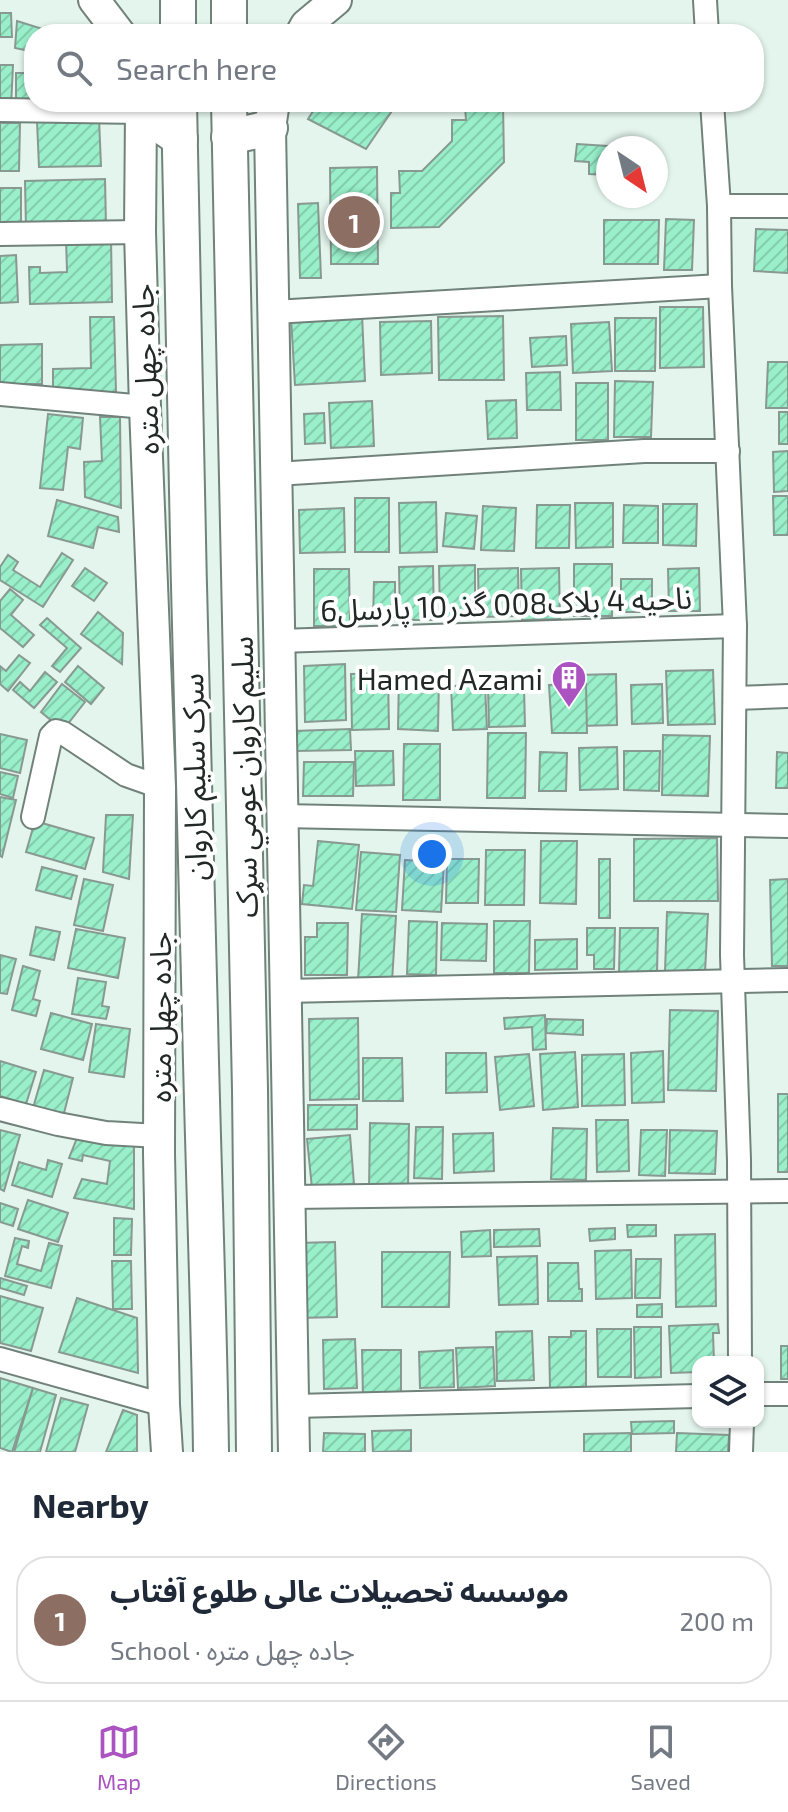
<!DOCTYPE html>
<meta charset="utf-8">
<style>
:root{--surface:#fff;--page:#f6f6f7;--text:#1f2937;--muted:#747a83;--line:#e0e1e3;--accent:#aa53c1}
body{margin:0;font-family:"Exo 2","Noto Sans Arabic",sans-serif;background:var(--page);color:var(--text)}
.controls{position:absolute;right:24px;bottom:24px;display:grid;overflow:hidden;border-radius:16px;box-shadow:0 2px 6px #0004}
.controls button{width:72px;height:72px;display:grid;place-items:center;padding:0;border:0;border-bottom:2px solid var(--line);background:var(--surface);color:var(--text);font:40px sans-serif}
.compass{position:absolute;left:596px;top:136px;width:72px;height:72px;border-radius:50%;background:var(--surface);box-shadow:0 2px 6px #0004;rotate:145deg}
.you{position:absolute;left:432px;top:854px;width:28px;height:28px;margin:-20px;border:6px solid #fff;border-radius:50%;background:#1a73e8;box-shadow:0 0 0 12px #1a73e833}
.badge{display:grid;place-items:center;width:52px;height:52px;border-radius:50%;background:var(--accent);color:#fff;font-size:26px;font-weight:700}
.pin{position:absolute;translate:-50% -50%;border:4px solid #fff;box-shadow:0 2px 8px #0006}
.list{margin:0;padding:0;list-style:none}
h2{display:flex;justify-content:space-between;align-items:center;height:104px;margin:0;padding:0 32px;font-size:34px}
h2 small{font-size:26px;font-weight:400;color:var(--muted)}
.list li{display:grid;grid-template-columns:52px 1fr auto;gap:24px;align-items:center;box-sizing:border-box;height:128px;margin:0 16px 16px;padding:0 16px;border:2px solid var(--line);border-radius:32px}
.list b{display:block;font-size:30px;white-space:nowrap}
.list p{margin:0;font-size:26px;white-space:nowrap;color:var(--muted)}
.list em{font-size:26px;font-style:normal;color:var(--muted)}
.icon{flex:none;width:44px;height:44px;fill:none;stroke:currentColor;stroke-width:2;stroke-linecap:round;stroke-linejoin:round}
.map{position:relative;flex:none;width:788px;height:1452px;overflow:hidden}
.search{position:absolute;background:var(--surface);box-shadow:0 2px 6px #0004;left:24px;right:24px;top:24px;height:88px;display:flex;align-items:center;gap:20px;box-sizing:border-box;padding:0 28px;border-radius:32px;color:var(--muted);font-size:30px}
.sheet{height:248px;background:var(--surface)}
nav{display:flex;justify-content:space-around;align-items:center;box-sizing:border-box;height:112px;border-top:2px solid var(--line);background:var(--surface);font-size:22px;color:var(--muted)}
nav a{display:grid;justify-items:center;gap:4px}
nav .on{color:var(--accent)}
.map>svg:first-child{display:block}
.building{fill:url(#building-hatch);stroke:#889991;stroke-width:2}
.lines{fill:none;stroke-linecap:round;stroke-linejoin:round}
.street-casing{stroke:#71827a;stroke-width:26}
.secondary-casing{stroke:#71827a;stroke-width:34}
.primary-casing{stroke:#71827a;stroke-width:38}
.street{stroke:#fff;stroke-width:22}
.secondary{stroke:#fff;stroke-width:30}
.primary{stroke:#fff;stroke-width:34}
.labels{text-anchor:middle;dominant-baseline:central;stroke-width:8;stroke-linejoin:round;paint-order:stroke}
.street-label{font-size:30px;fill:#212825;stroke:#fff}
.poi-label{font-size:30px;fill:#212825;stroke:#fff;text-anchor:end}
</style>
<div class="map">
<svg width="788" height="1452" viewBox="0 0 788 1452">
<defs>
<pattern id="building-hatch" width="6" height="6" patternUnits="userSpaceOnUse" patternTransform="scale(2)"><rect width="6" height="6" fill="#98efca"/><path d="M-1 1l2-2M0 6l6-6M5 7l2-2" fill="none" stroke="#83cdad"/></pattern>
</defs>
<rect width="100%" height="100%" fill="#e3f5ec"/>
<g class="building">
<path d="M0,13h11l1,24h-12z"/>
<path d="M17,21l29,9 -2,4h-10v18l-19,-4z"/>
<path d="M0,65h13l-2,42 -11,-1z"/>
<path d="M16,73h18v29l-18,1z"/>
<path d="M319,102h79l-32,47 -58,-30z"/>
<path d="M469,103h34l1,59 -65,65 -48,1v-35h9l-1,-22h23l30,-30v-21h14l-1,-13h5z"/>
<path d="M99,119l2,47 -62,1 -2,-46z"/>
<path d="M0,123h20l-1,48h-19z"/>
<path d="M577,144l46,3v1h-15v27l-19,-1v-12l-14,-1z"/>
<path d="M377,167l1,97h-47l-1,-96z"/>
<path d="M105,179l1,47 -80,2 -1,-47z"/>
<path d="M0,188h21v35l-21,1z"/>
<path d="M318,203l3,75h-21l-2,-74z"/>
<path d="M666,219l28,1 -2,50h-28z"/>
<path d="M604,220h55l-1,44h-54z"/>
<path d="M756,229l32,1v43l-34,-2z"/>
<path d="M111,237l1,65 -82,2 -1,-37h11v6l27,-1 -1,-34z"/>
<path d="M16,255l2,47 -18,1v-47z"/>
<path d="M660,307h43l1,60 -44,1z"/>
<path d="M362,314l3,67 -70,4 -4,-67z"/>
<path d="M503,316l1,64h-65l-1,-63z"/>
<path d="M90,317h24l2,75 -63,1v-24l38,-1z"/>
<path d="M615,318h41l-1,53h-40z"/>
<path d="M431,321l1,52 -51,2 -1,-53z"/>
<path d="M609,322l3,49 -39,2 -2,-49z"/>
<path d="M566,336l1,29 -35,2 -2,-29z"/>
<path d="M42,344v40h-42v-39z"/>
<path d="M768,362h20v46h-22z"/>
<path d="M560,372l1,38h-34l-1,-37z"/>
<path d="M615,381l38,1 -2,55h-37z"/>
<rect x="576" y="383" width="32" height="57"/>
<path d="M516,400l1,38 -29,1 -2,-38z"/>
<path d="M372,401l2,45 -43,2 -2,-45z"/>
<rect x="779" y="412" width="9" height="32"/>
<path d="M324,413l1,30 -20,1 -1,-30z"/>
<path d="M48,414l35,4 -3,31 -12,-2 -5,43 -23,-2z"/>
<path d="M100,417h20l1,91 -36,-11 -1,-35 18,-1z"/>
<path d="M788,451v40l-14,1 -1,-40z"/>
<path d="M773,496h15v39h-14z"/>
<rect x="355" y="498" width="34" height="54"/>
<path d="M57,500l61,17 1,15 -21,-5 -5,21 -45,-12z"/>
<path d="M436,502l1,50 -37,1 -1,-50z"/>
<path d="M575,503h38v44l-37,1z"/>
<path d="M663,504h34l-1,42 -33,-1z"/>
<path d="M537,505h33l-1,43h-33z"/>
<path d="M624,505l34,1v37h-35z"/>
<path d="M483,506l33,2 -2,43 -33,-1z"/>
<path d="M344,508l1,44 -45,1 -1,-43z"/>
<path d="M446,513l31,3 -3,33 -31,-3z"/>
<path d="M62,553l11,7 -30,47 -43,-27v-13l8,-12 10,7 -5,8 27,17z"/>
<rect x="574" y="564" width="38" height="52"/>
<path d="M475,565v52h-35l-1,-51z"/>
<path d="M433,566l1,54h-34l-1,-53z"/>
<path d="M85,568l22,15 -13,18 -22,-15z"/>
<path d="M518,568l1,48 -40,1 -1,-48z"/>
<path d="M559,568l1,51 -38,1 -1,-51z"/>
<path d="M699,568l1,43h-31l-1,-42z"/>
<path d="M314,569h35l1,57h-36z"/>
<rect x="621" y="579" width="31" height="33"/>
<path d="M374,582h21v38h-22z"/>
<path d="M10,589l13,11 -12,15 23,20 -11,12 -23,-19v-27z"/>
<path d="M98,612l25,21 -1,31 -41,-30z"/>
<path d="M47,618l34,30 -21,24 -8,-6 15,-18 -27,-23z"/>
<path d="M19,655l11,8 -22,28 -8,-7v-18l6,5z"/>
<path d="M345,664l1,56 -41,2 -1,-56z"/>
<path d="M78,666l26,22 -13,16 -26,-22z"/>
<path d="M713,670l2,54 -47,1 -2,-54z"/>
<path d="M45,672l12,10 -23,26 -21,-18 7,-8 10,9z"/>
<path d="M388,673l1,56 -37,1 -1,-56z"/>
<path d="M616,674l1,51 -38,1 -2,-51z"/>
<path d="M399,675l40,1 -1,55 -40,-2z"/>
<path d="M62,684l23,18 -22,28 -22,-18z"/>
<path d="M586,684l1,49h-35l-3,-48z"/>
<path d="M662,684l1,39 -31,1 -1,-39z"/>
<path d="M485,685l2,44 -34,1 -2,-44z"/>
<path d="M524,687l1,39 -36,1 -1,-39z"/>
<path d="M350,729l1,21 -56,1 -1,-20z"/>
<path d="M488,733h38l-1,65h-38z"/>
<path d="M0,734l27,6 -7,33 -20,-5z"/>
<path d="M663,735l47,1 -2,60 -46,-1z"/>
<path d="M404,744h36v56h-37z"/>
<path d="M617,747l1,42 -38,1 -1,-42z"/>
<path d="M355,751h38l1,34 -38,1z"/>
<path d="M624,751h36l-1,40 -35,-1z"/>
<path d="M540,752l27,1 -1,38h-27z"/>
<path d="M777,752l11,1v35h-12z"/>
<path d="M304,762h50l-1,34h-50z"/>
<path d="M0,772l18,4 -5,22 -13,-4z"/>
<path d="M0,797l16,3 -14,57 -2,-1z"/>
<path d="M106,815h27l-4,64 -26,-7z"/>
<path d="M35,821l59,17 -9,31 -59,-17z"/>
<path d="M717,838l1,63h-84v-62z"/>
<path d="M318,841l41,4 -7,64 -50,-5 2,-19 9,1z"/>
<path d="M541,841h36l-1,63 -36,-1z"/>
<path d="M486,850h39l-1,55h-39z"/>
<path d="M361,852l39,3 -4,57 -40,-2z"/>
<path d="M447,859h32l-1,44h-32z"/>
<rect x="599" y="859" width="11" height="59"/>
<path d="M405,860l39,2 -3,50 -39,-2z"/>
<path d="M42,867l35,9 -6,23 -35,-9z"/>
<path d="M84,879l29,6 -10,46 -29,-6z"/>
<path d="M788,879v87h-16l-2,-86z"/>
<path d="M667,912l41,2 -3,59 -40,-1z"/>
<path d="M362,914l34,2 -4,66 -34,-2z"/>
<path d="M409,921l28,1 -1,53 -29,-1z"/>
<path d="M494,921h36l-1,52h-35z"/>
<path d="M317,923h31l-1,52h-42v-38h12z"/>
<path d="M442,923l45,1 -1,37 -45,-1z"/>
<path d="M36,927l24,5 -6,28 -24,-5z"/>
<path d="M587,928h28l-1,41h-20v-14h-7z"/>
<path d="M620,928h38l-1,45 -38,1z"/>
<path d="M76,929l49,9 -7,40 -50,-10z"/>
<path d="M577,939v30l-42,1v-30z"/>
<path d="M0,955l16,4 -9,35 -7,-1z"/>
<path d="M23,966l17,5 -7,28 7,2 -4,15 -24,-6z"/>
<path d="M78,978l28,4 -4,24 7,1 -3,12 -34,-5z"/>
<path d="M670,1010l48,1 -2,80 -48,-1z"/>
<path d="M51,1013l41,11 -9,36 -42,-11z"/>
<path d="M545,1015l1,34 -13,1 -1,-23 -27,2 -1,-11z"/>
<path d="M358,1018l1,81 -49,1 -1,-81z"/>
<path d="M547,1019l36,1v15l-37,-2z"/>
<path d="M96,1024l34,5 -6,48 -35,-5z"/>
<path d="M663,1051l1,51 -32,1 -1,-50z"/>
<path d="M575,1052l3,55 -35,3 -3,-56z"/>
<path d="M446,1053h40l1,39 -41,1z"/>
<path d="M529,1054l5,52 -34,4 -5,-53z"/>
<path d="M624,1054l1,51 -43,1v-51z"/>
<path d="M363,1058h39l1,43h-40z"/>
<path d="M0,1061l36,11 -10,32 -26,-8z"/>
<path d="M44,1070l29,8 -10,39 -30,-9z"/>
<rect x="778" y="1094" width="10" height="78"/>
<path d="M308,1105h49v24l-49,1z"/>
<path d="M596,1120h32l1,51 -32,1z"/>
<path d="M370,1123l39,1 -1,66h-39z"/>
<path d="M416,1127h27l-1,52 -28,-1z"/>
<path d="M553,1128l34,1 -1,51 -35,-1z"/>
<path d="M0,1130l20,5 -16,56 -4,-2z"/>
<path d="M641,1130h26l-2,46 -26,-1z"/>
<path d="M670,1130l47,1 -2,43 -46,-1z"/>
<path d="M493,1133l1,38 -40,2 -1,-39z"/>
<path d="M350,1135l4,49 -42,4 -5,-49z"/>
<path d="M77,1138l57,6v65l-60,-11 8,-19 25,5 3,-23 -27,-6 -1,6 -13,-3z"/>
<path d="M48,1160l14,4 -10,33 -40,-12 7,-23 27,8z"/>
<path d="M28,1200l40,13 -10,29 -40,-13z"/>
<path d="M0,1203l18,6 -5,17 -13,-4z"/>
<path d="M114,1218l18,1 -1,36h-17z"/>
<path d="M627,1225h29v11l-28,1z"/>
<path d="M615,1228v11l-25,2 -1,-12z"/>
<path d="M539,1229l1,17 -46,1v-17z"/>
<path d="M490,1230l1,26 -29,1 -1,-25z"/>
<path d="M715,1234l1,72 -40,1 -1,-72z"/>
<path d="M15,1238l14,3 -1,7 -6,-2 -5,18 24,7 8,-28 13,3 -11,42 -46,-12z"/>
<path d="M335,1242l2,75 -39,1 -2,-75z"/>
<path d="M631,1250l1,48 -36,1 -1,-48z"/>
<path d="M382,1252h68l-1,55h-67z"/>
<path d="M537,1256l1,48 -39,1 -2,-48z"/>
<path d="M636,1259h25l-1,39h-25z"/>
<path d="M112,1261h19l1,48h-19z"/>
<path d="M548,1263h30l1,26h3v12h-34z"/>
<path d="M0,1278l27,8 -3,9 -24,-7z"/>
<path d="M0,1296l43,12 -12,43 -31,-8z"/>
<path d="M77,1298l60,20 1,55 -79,-21z"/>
<path d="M662,1304v13h-25v-12z"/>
<path d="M718,1324l1,9h-6l1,29h-16v10l-27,1 -2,-47z"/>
<path d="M634,1327h27v50l-26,1z"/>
<path d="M597,1329h34v48h-33z"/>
<path d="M532,1331l2,49 -37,1 -1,-49z"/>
<path d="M571,1331h15v57h-36l-1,-51h22z"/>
<path d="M355,1339l2,49 -33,1 -1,-49z"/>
<rect x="781" y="1346" width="7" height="33"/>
<path d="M493,1347l2,39 -37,2 -2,-40z"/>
<path d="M362,1350h39v46h-38z"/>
<path d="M453,1350l1,37 -34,1 -1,-36z"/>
<path d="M0,1378l33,10 -21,64 -12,-4z"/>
<path d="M33,1388l23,7 -16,57h-26z"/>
<path d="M61,1398l27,7 -13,47h-29z"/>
<path d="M123,1410l14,5v37h-31z"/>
<path d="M674,1421v12l-42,1 -1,-12z"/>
<path d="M411,1430v21l-38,1 -1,-21z"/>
<path d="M324,1433l41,1v18h-42z"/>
<path d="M631,1433v19h-47v-18z"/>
<path d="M677,1433l52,2 -1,17h-52z"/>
</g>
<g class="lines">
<defs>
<g id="street">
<path d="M705,0l2,34"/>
<path d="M712,102l7,104 1,80 15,340 -3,329 7,205 1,202"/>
<path d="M0,110l141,2"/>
<path d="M719,206h69"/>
<path d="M0,234l140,-2"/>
<path d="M274,312l446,-26"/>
<path d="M0,394l145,13"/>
<path d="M276,474l368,-23h84"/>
<path d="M279,641l456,-15"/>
<path d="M735,698l53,-2"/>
<path d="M282,816l506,10"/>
<path d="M33,817l18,-81 5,-5 7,2 63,42 34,12"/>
<path d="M286,991l502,-11"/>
<path d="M0,1109l58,15 48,9 53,3"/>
<path d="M290,1197l498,-6"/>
<path d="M0,1359l164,46"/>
<path d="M758,1394h30"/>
<path d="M294,1406l404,-10"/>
<path d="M741,1452l1,-30"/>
</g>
<g id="secondary">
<path d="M94,0l26,34"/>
<path d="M301,34l5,-9 30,-25"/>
<path d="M139,102l2,10 -1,120 5,175 15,380 -1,367 5,251 3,47"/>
<path d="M274,102l-4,26 24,1324"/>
</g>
<g id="primary">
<path d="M178,0v34"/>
<path d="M229,34v-34"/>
<path d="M179,102c5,305 13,611 21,916 3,145 9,289 11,434"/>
<path d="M229,102l21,988 4,362"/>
<path d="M141,112l39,27"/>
<path d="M229,137l41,-9"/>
</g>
</defs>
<use href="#street" class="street-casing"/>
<use href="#secondary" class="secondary-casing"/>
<use href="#primary" class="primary-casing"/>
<use href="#street" class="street"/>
<use href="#secondary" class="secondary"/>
<use href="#primary" class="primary"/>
</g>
<defs>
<symbol id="building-pin" viewBox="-11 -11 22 30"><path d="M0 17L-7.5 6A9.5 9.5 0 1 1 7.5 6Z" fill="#aa53c1" stroke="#fff"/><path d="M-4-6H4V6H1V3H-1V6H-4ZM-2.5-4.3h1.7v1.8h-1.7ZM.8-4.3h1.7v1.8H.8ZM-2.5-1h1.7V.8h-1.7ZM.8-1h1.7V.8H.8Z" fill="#fff"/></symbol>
</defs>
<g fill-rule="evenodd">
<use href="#building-pin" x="549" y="658" width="40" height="54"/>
</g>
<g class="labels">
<g class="street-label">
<text transform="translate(144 369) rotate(-92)">جاده چهل متره</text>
<text transform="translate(506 603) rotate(-2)">ناحیه 4 بلاک008 گذر10 پارسل6</text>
<text transform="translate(193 777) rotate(-91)">سرک سلیم کاروان</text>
<text transform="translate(243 777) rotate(-91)">سلیم کاروان عومي سړک</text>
<text transform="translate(159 1017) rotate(-90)">جاده چهل متره</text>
</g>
<g class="poi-label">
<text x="543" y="678">Hamed Azami</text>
</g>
</g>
</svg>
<div class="controls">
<button><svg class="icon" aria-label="layers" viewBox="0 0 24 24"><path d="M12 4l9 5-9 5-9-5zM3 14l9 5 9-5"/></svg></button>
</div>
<svg class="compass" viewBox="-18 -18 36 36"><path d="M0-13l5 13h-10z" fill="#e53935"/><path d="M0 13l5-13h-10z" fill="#747a83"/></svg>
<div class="you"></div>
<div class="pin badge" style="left:354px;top:222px;background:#8d6e63">1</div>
<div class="search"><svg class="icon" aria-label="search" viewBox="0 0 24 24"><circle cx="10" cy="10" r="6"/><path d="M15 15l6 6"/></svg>Search here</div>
</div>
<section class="sheet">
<h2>Nearby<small></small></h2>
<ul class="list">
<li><span class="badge" style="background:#8d6e63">1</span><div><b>موسسه تحصیلات عالی طلوع آفتاب</b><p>School · جاده چهل متره</p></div><em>200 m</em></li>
</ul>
</section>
<nav>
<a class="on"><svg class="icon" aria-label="map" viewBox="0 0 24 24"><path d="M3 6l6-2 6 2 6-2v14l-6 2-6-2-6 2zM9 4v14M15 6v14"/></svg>Map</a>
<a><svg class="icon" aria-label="directions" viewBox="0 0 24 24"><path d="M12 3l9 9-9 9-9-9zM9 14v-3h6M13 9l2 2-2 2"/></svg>Directions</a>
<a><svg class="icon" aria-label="saved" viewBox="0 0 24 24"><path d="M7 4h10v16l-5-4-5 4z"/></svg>Saved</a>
</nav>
